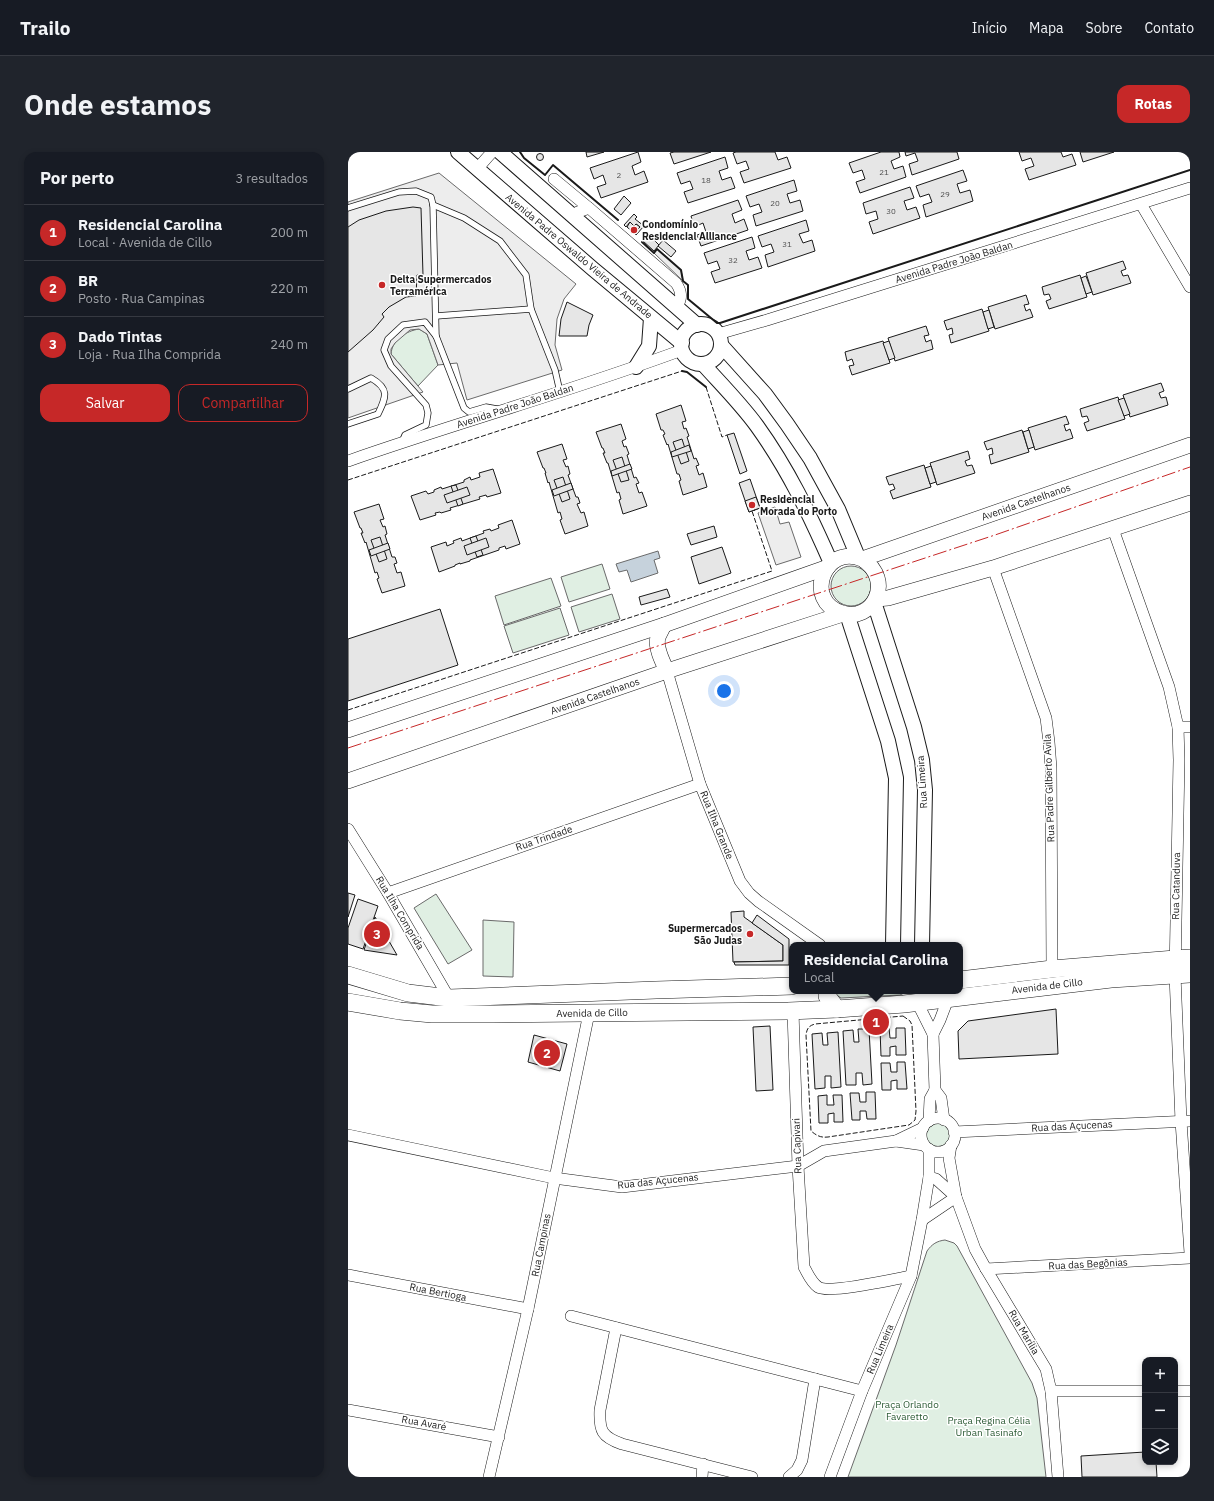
<!DOCTYPE html>
<html lang="pt">
<meta charset="utf-8">
<style>
:root{--surface:#171b24;--page:#20242c;--text:#f1f3f6;--muted:#9ea1a6;--line:#363941;--accent:#c62828}
body{margin:0;font-family:"IBM Plex Sans",sans-serif;background:var(--page);color:var(--text)}
.controls{position:absolute;right:12px;bottom:12px;display:grid;overflow:hidden;border-radius:8px;box-shadow:0 2px 6px #0003}
.controls button{width:36px;height:36px;display:grid;place-items:center;padding:0;border:0;border-bottom:1px solid var(--line);background:var(--surface);color:var(--text);font:20px sans-serif}
.you{position:absolute;left:376px;top:539px;width:14px;height:14px;margin:-10px;border:3px solid #fff;border-radius:50%;background:#1a73e8;box-shadow:0 0 0 6px #1a73e833}
.badge{display:grid;place-items:center;width:26px;height:26px;border-radius:50%;background:var(--accent);color:#fff;font-size:13px;font-weight:700}
.pin{position:absolute;translate:-50% -50%;border:2px solid #fff;box-shadow:0 1px 4px #0006}
.popup{position:absolute;left:441px;top:790px;width:174px;height:52px;box-sizing:border-box;display:grid;place-content:center;border-radius:8px;background:var(--surface);filter:drop-shadow(0 1px 3px #0005);font-size:13px;white-space:nowrap;color:var(--muted)}
.popup b{font-size:15px;color:var(--text)}
.popup::after{content:'';position:absolute;left:50%;top:100%;margin-left:-8px;border:8px solid transparent;border-top-color:var(--surface)}
.list{margin:0;padding:0;list-style:none}
h2{display:flex;justify-content:space-between;align-items:center;height:52px;margin:0;padding:0 16px;font-size:17px}
h2 small{font-size:13px;font-weight:400;color:var(--muted)}
.list li{display:grid;grid-template-columns:26px 1fr auto;gap:12px;align-items:center;box-sizing:border-box;height:56px;padding:0 16px;border-top:1px solid var(--line)}
.list b{display:block;font-size:15px;white-space:nowrap}
.list p{margin:0;font-size:13px;white-space:nowrap;color:var(--muted)}
.list em{font-size:13px;font-style:normal;color:var(--muted)}
.actions{display:flex;gap:8px;padding:12px 16px}
.actions a{flex:1;padding:9px 0;border:1px solid var(--accent);border-radius:12px;text-align:center;font-size:14px;color:var(--accent)}
.actions .main{background:var(--accent);color:#fff}
.icon{flex:none;width:22px;height:22px;fill:none;stroke:currentColor;stroke-width:2;stroke-linecap:round;stroke-linejoin:round}
.map{position:relative;flex:none;width:842px;height:1325px;overflow:hidden;border-radius:12px}
header{display:flex;align-items:center;gap:24px;box-sizing:border-box;height:56px;padding:0 20px;background:var(--surface);border-bottom:1px solid var(--line)}
header strong{font-size:19px}
nav{display:flex;gap:22px;margin-inline-start:auto;font-size:14px}
.intro{display:flex;align-items:center;justify-content:space-between;box-sizing:border-box;height:96px;padding:0 24px}
h1{margin:0;font-size:28px}
.button{padding:10px 18px;border-radius:12px;background:var(--accent);color:#fff;font-size:14px;font-weight:700}
main{display:flex;gap:24px;padding:0 24px}
aside{flex:1;background:var(--surface);border-radius:12px;box-shadow:0 2px 6px #0003}
.map>svg:first-child{display:block}
.green{fill:#e0efe3;stroke:#6a6a6a}
.parking{fill:#ededed;stroke:#6a6a6a}
.water{fill:#c6d2dc;stroke:#6a6a6a}
.building{fill:#e6e6e6;stroke:#1a1a1a}
.lines{fill:none;stroke-linecap:round;stroke-linejoin:round}
.service-casing{stroke:#1a1a1a;stroke-width:7}
.minor-casing{stroke:#1a1a1a;stroke-width:12}
.tertiary-casing{stroke:#1a1a1a;stroke-width:16}
.secondary-casing{stroke:#1a1a1a;stroke-width:16}
.primary-casing{stroke:#1a1a1a;stroke-width:18}
.service{stroke:#fff;stroke-width:5.5}
.minor{stroke:#fff;stroke-width:11}
.tertiary{stroke:#fff;stroke-width:14}
.secondary{stroke:#fff;stroke-width:15}
.primary{stroke:#fff;stroke-width:17}
.fence{stroke:#1a1a1a;stroke-width:1;stroke-dasharray:5 2;stroke-linecap:butt}
.wall{stroke:#1a1a1a;stroke-width:2}
.power{stroke:#c62828;stroke-width:1;stroke-dasharray:14 3 2 3;stroke-linecap:butt}
.poi-dot{fill:#c62828;stroke:#fff;stroke-width:1.5}
.labels{text-anchor:middle;dominant-baseline:central;stroke-width:3;stroke-linejoin:round;paint-order:stroke}
.number-label{font-size:8px;fill:#4d4d4d}
.poi-label{font-size:10px;font-weight:bold;fill:#1a1a1a;stroke:#fff;text-anchor:start}
.street-label{font-size:10px;fill:#1a1a1a;stroke:#fff}
.park-label{font-size:10px;fill:#2b5a34;stroke:#fff}
</style>
<header>
<strong>Trailo</strong>
<nav><a>Início</a><a>Mapa</a><a>Sobre</a><a>Contato</a></nav>
</header>
<div class="intro"><h1>Onde estamos</h1><a class="button">Rotas</a></div>
<main>
<aside>
<h2>Por perto<small>3 resultados</small></h2>
<ul class="list">
<li><span class="badge">1</span><div><b>Residencial Carolina</b><p>Local · Avenida de Cillo</p></div><em>200 m</em></li>
<li><span class="badge">2</span><div><b>BR</b><p>Posto · Rua Campinas</p></div><em>220 m</em></li>
<li><span class="badge">3</span><div><b>Dado Tintas</b><p>Loja · Rua Ilha Comprida</p></div><em>240 m</em></li>
</ul>
<div class="actions"><a class="main">Salvar</a><a>Compartilhar</a></div>
</aside>
<div class="map">
<svg width="842" height="1325" viewBox="0 0 842 1325">
<rect width="100%" height="100%" fill="#fff"/>
<g class="green">
<path d="M71,177l8,5 11,31 -20,21 -27,-32c1,-14 15,-23 28,-25z"/>
<path d="M254,412l8,25 -41,13 -8,-25z"/>
<circle cx="503" cy="434" r="20"/>
<path d="M203,426l10,28 -57,19 -9,-29z"/>
<path d="M264,442l8,25 -41,13 -8,-25z"/>
<path d="M212,456l9,27 -56,18 -9,-27z"/>
<path d="M88,742l36,56 -24,14 -34,-56z"/>
<path d="M135,768l31,2 -1,55 -30,-1z"/>
<path d="M487,839h73l-8,4 -59,3 -6,-4z"/>
<circle cx="590" cy="983" r="12"/>
<path d="M597,1088l9,3 3,3 75,137 5,15 9,79h-198l48,-132 31,-94c5,-7 10,-10 18,-11z"/>
</g>
<g class="parking">
<path d="M91,21l137,111 -12,15 -7,20 -2,26 7,25 -95,30 -10,-37 -19,2 -11,-31 -8,-5 -9,1 -15,13 -4,6v5l32,38 -75,26v-216z"/>
<path d="M309,97l24,21 2,11 -29,-28z"/>
<path d="M427,355l5,17 9,-2 12,35 -25,8 -18,-52z"/>
</g>
<path class="water" d="M310,399l2,7 -6,2 4,13 -27,9 -4,-12 -8,2 -3,-8z"/>
<g class="building">
<path d="M238,0h18l-17,5z"/>
<path d="M290,0l3,10 -9,4 3,9 9,-4 4,11 -47,16 -4,-11 9,-3 -3,-9 -9,4 -4,-11z"/>
<path d="M326,0h37l-37,12 -4,-11z"/>
<path d="M388,0h39l3,8 9,-3 4,11 -47,15 -4,-11 9,-3 -3,-8 -9,3 -4,-11z"/>
<path d="M533,0h18l1,5 -9,4 3,8 9,-3 3,11 -46,16 -4,-11 9,-3 -3,-9 -9,3 -4,-10z"/>
<path d="M557,0h52l2,7 -47,16 -3,-11 9,-3 -3,-8 -9,3z"/>
<path d="M671,0h42l2,5 9,-3 4,11 -47,15 -4,-11 9,-3 -3,-8 -9,3z"/>
<path d="M732,0h34l-31,10z"/>
<circle cx="192" cy="5" r="3.5"/>
<path d="M377,5l3,11 -9,3 3,9 9,-3 4,11 -47,15 -4,-11 9,-3 -3,-8 -9,3 -4,-11z"/>
<path d="M615,18l4,11 -10,3 3,9 10,-3 3,11 -47,16 -3,-12 9,-3 -3,-8 -9,3 -4,-11z"/>
<path d="M446,28l3,11 -10,3 3,9 10,-3 3,11 -47,15 -3,-11 9,-3 -3,-8 -9,3 -4,-11z"/>
<path d="M562,35l4,11 -10,3 3,9 9,-3 4,11 -47,16 -4,-12 9,-3 -2,-8 -10,3 -3,-11z"/>
<path d="M276,44l7,7 -10,12 -7,-6z"/>
<path d="M390,48l4,10 -10,4 3,9 9,-4 4,11 -47,16 -4,-11 9,-3 -3,-9 -9,4 -3,-11z"/>
<path d="M65,55l8,1 2,67h-6l-1,21 -10,1 -17,10 -7,7 2,3 -11,13 -25,22v-125l11,-7 27,-9z"/>
<path d="M286,62l3,3 -2,2 9,7 -8,9 -2,-2 6,-6 -4,-3 -2,2 -4,-4 -4,5 -2,-2z"/>
<path d="M458,68l3,11 -10,3 4,9 9,-3 3,11 -47,16 -3,-12 9,-3 -3,-8 -9,3 -4,-11z"/>
<path d="M282,70l4,4 2,-2 4,3 -6,6 -7,-6z"/>
<path d="M301,83l10,10 -5,6 -11,-10z"/>
<path d="M404,85l3,11 -9,3 3,9 9,-3 4,11 -47,15 -4,-11 9,-3 -3,-8 -9,3 -4,-11z"/>
<path d="M315,88l13,11 -5,6 -13,-11z"/>
<path d="M775,109l3,8 -5,2 2,5 5,-1 3,8 -38,12 -7,-22z"/>
<path d="M732,123l7,22 -38,12 -3,-8 5,-2 -2,-5 -5,1 -2,-8z"/>
<path d="M738,124l6,16 -6,2 -5,-16z"/>
<path d="M678,143l3,9 -5,1 2,6 4,-2 3,8 -38,12 -7,-22z"/>
<path d="M219,150l26,13 -4,10 -2,11h-28l2,-17z"/>
<path d="M634,157l7,22 -38,12 -2,-8 4,-1 -1,-6 -5,2 -3,-9z"/>
<path d="M641,158l5,17 -6,2 -5,-17z"/>
<path d="M578,174l3,9 -5,1 2,6 5,-2 2,9 -38,12 -7,-23z"/>
<path d="M535,189l7,22 -38,12 -3,-9 5,-1 -2,-6 -5,2 -2,-9z"/>
<path d="M541,189l6,17 -6,2 -6,-17z"/>
<path d="M813,231l3,8 -5,2 2,5 5,-1 2,8 -38,12 -7,-22z"/>
<path d="M770,245l7,22 -38,12 -3,-8 5,-2 -2,-5 -5,1 -2,-8z"/>
<path d="M776,246l6,16 -6,2 -6,-16z"/>
<path d="M333,253l5,16 -4,1 2,7 2,-1 3,8 -2,1 7,22 2,-1 3,7 -3,1 3,9 4,-2 4,14 -24,8 -4,-14 2,-1 -2,-6h-2l-9,-30 -1,1 -4,-10 2,-1 -2,-4h-2l-5,-16z"/>
<path d="M718,264l3,8 -5,1 2,6 4,-2 3,9 -38,12 -7,-22z"/>
<path d="M273,272l5,15 -4,2 2,6 2,-1 3,8 -2,1 7,23 2,-1 3,6 -3,1 3,9 3,-1 5,14 -24,8 -4,-14 2,-1 -2,-7 -2,1 -9,-30h-1l-4,-10h2l-2,-5h-1l-6,-16z"/>
<path d="M674,278l7,22 -38,12 -2,-9 4,-1 -1,-6 -5,2 -3,-8z"/>
<path d="M681,278l5,17 -6,2 -5,-17z"/>
<path d="M386,281l13,38 -7,3 -13,-39z"/>
<path d="M334,287l7,22 -8,3 -8,-22z"/>
<path d="M214,292l5,15 -4,1 3,7 2,-1 2,8 -2,1 8,22h2l2,6 -3,1 4,9 3,-1 4,14 -23,8 -5,-14 2,-1 -2,-7 -2,1 -9,-31 -1,1 -3,-10h1l-2,-5h-1l-6,-16z"/>
<path d="M341,293l2,6 -19,6 -1,-5z"/>
<path d="M620,299l2,8 -5,2 2,5 5,-1 3,8 -38,12 -7,-22z"/>
<path d="M274,305l7,23 -8,2 -8,-22z"/>
<path d="M282,312l2,5 -20,7 -1,-5z"/>
<path d="M576,313l7,22 -38,12 -3,-8 5,-2 -2,-5 -4,1 -3,-8z"/>
<path d="M583,314l5,16 -6,2 -5,-16z"/>
<path d="M145,317l8,24 -14,4 -1,-2 -7,2 1,2 -30,9 1,2 -10,3 -1,-1 -5,1 1,2 -16,5 -9,-24 15,-5 2,3 6,-2v-2l7,-3 1,2 22,-7v-2l6,-3 1,3 9,-3 -1,-4z"/>
<path d="M215,325l7,22 -8,3 -8,-22z"/>
<path d="M402,327l10,29 -11,4 -10,-29z"/>
<path d="M223,331l2,6 -19,7 -2,-6z"/>
<path d="M108,333l7,19 -5,2 -7,-20z"/>
<path d="M119,335l3,8 -23,8 -3,-8z"/>
<path d="M408,345l4,11 -11,4 -4,-11z"/>
<path d="M31,352l5,15 -4,1 3,7 2,-1 2,8 -2,1 7,22h3l2,6 -3,1 3,9 4,-1 4,14 -23,7 -5,-14 2,-1 -2,-6 -2,1 -9,-31 -1,1 -4,-10h2l-2,-5h-1l-6,-16z"/>
<path d="M164,368l8,24 -14,5 -1,-3 -6,2v2l-29,10v1l-10,3v-1l-5,2v1l-16,6 -8,-25 15,-5 1,4 7,-3 -1,-2 8,-3 1,3 22,-8 -1,-2 7,-2 1,2 8,-3 -1,-3z"/>
<path d="M366,374l3,11 -26,8 -4,-11z"/>
<path d="M128,384l7,19 -6,2 -7,-19z"/>
<path d="M32,385l7,22 -8,3 -8,-22z"/>
<path d="M138,386l3,9 -22,8 -3,-9z"/>
<path d="M40,391l2,6 -19,7 -2,-6z"/>
<path d="M374,395l9,26 -32,11 -8,-27z"/>
<path d="M319,437l3,8 -29,8 -2,-8z"/>
<path d="M92,457l18,56 -110,36v-62z"/>
<path d="M0,741l7,2 -7,22z"/>
<path d="M10,747l20,7 -15,43 -15,-5v-16z"/>
<path d="M396,759v6l39,28v16l-50,1 -2,-50z"/>
<path d="M409,763l32,24v26h-54l-1,-3 49,-1v-16l-31,-22z"/>
<path d="M27,765l22,38 -33,-5z"/>
<path d="M708,857l2,45 -99,5 -1,-28 10,-10z"/>
<path d="M531,866v7h-5l-1,-6z"/>
<path d="M422,874l3,64 -17,1 -3,-64z"/>
<path d="M541,876l1,10h6v-10h9l1,27h-10v-9l-6,1v9h-9l-1,-27z"/>
<path d="M510,877h11l3,55 -9,1 -1,-12h-6v12h-10l-3,-54 10,-1 1,12h5z"/>
<path d="M490,880l3,55 -10,1v-12h-6v12l-10,1 -3,-55 10,-1 1,12h5l-1,-12z"/>
<path d="M186,883l33,9 -7,27 -32,-9z"/>
<path d="M549,910h8l2,27h-10v-9l-6,1v9h-9l-1,-27h9l1,9h6z"/>
<path d="M518,940h9l1,27h-9l-1,-8h-6v9h-8l-2,-27h9l1,9h6z"/>
<path d="M479,943v10h7l-1,-10h9l1,27h-9v-9l-6,1v9h-9l-1,-27z"/>
<path d="M797,1300v10h11l1,15h-75l-1,-21z"/>
</g>
<g class="lines">
<defs>
<g id="service">
<path d="M85,53l31,13 36,23 26,34 5,34"/>
<path d="M0,56l51,-16 17,-1 15,6 2,8 3,131"/>
<path d="M88,164l95,-7 24,61 5,22"/>
<path d="M0,237l23,-11c19,11 15,19 7,36l-30,10"/>
<path d="M54,290l3,-7 21,-10 2,-12 -2,-8 -35,-39 -7,-16 4,-11 15,-14 22,-3 11,14 28,72 5,4 17,-5 11,2"/>
</g>
<g id="minor">
<path d="M129,17l15,-17"/>
<path d="M206,27l35,29"/>
<path d="M793,52l49,83"/>
<path d="M225,65l5,-5 11,-4 87,75c6,9 6,15 1,24"/>
<path d="M370,182l49,-14 423,-132"/>
<path d="M0,309c111,-39 224,-70 334,-111"/>
<path d="M765,377l56,158 9,40 1,33 -4,215 6,146 9,132"/>
<path d="M645,416l53,150 3,24 2,26 1,201"/>
<path d="M319,519l33,113 40,97 9,12 9,8 62,44"/>
<path d="M830,575h12"/>
<path d="M0,677l40,64 61,105"/>
<path d="M40,741l312,-109"/>
<path d="M569,850l16,32 2,56 6,8 3,22"/>
<path d="M445,859l5,155 6,101c4,7 7,15 14,20 10,7 77,-8 93,-11"/>
<path d="M585,882l7,-14 8,-21"/>
<circle cx="590" cy="983" r="17"/>
<path d="M581,969l1,-22 5,-9"/>
<path d="M575,976l-27,13 28,4"/>
<path d="M606,980l236,-11"/>
<path d="M0,983l206,43 68,9 176,-21 26,-15 72,-10"/>
<path d="M603,993l-2,13 7,39 19,52 11,20 60,100 5,22 7,86"/>
<path d="M581,1025l7,2 20,18"/>
<path d="M574,1068l34,-23"/>
<path d="M638,1117l204,-11"/>
<path d="M0,1123l180,34"/>
<path d="M223,1164l291,75"/>
<path d="M268,1176l-16,82c-1,21 2,27 22,34l130,33"/>
<path d="M703,1239h94"/>
<path d="M827,1239h15"/>
<path d="M0,1258l151,27"/>
<path d="M141,1325l39,-168 61,-296"/>
<path d="M354,1325l1,-13"/>
<path d="M441,1325l8,-7 5,-10 13,-81"/>
<path d="M482,1325l32,-86 49,-115 11,-56 7,-43v-28"/>
</g>
<g id="tertiary">
<path d="M110,0l135,117 89,74"/>
<path d="M152,0l197,173"/>
<circle cx="353" cy="192" r="20"/>
<path d="M373,193l44,49 22,30 23,34 28,51 20,48"/>
<path d="M355,212c18,20 38,40 54,62 31,43 53,89 74,137"/>
<path d="M288,215l13,-21 2,-28"/>
<path d="M526,450l40,125 8,33 3,30 -3,155"/>
<path d="M499,462l41,127 8,37 -3,167"/>
</g>
<g id="secondary">
<path d="M514,407c33,21 11,64 -20,54 -39,-12 -18,-70 20,-54l328,-114"/>
<path d="M528,447l12,-1 105,-30 197,-65"/>
<path d="M316,473c-2,4 -4,8 -6,12 -3,10 4,24 9,34"/>
<path d="M0,578l316,-105 164,-58"/>
<path d="M0,629l319,-110 176,-57"/>
</g>
<g id="primary">
<path d="M0,823l60,18 41,5 207,-8 136,-4"/>
<path d="M612,828l92,-11 123,-10 15,-1"/>
<path d="M479,839v5l10,13 67,-5 207,-25 79,-5"/>
<path d="M0,850l52,9 32,3h62l294,-3 49,-2"/>
</g>
</defs>
<use href="#service" class="service-casing"/>
<use href="#minor" class="minor-casing"/>
<use href="#tertiary" class="tertiary-casing"/>
<use href="#secondary" class="secondary-casing"/>
<use href="#primary" class="primary-casing"/>
<use href="#service" class="service"/>
<use href="#minor" class="minor"/>
<use href="#tertiary" class="tertiary"/>
<use href="#secondary" class="secondary"/>
<use href="#primary" class="primary"/>
<g class="fence">
<path d="M358,235l16,50 5,-2"/>
<path d="M0,328l334,-109"/>
<path d="M0,558l424,-139 -20,-60 3,-1"/>
<path d="M555,864l7,5 2,4 4,86 -1,9 -6,5 -7,1 -74,11c-8,1 -12,-2 -17,-6l-5,-96c1,-6 2,-9 9,-11z"/>
</g>
<g class="wall">
<path d="M172,0l4,6 21,17 8,-10 65,55"/>
<path d="M294,90l12,11 3,-4 24,21 2,11 5,4v14l29,24h3l470,-153"/>
<path d="M334,219l5,1 19,15"/>
</g>
<path class="power" d="M0,596l647,-213 195,-68"/>
</g>
<g class="poi-dot">
<circle cx="286" cy="78" r="4"/>
<circle cx="34" cy="133" r="4"/>
<circle cx="404" cy="353" r="4"/>
<circle cx="402" cy="782" r="4"/>
</g>
<g class="labels">
<g class="number-label">
<text x="536" y="20">21</text>
<text x="271" y="23">2</text>
<text x="358" y="28">18</text>
<text x="597" y="42">29</text>
<text x="427" y="51">20</text>
<text x="543" y="59">30</text>
<text x="439" y="92">31</text>
<text x="385" y="108">32</text>
</g>
<g class="poi-label">
<text x="294" y="72">Condomínio<tspan x="294" dy="12">Residencial Alliance</tspan></text>
<text x="42" y="127">Delta Supermercados<tspan x="42" dy="12">Terramérica</tspan></text>
<text x="412" y="347">Residencial<tspan x="412" dy="12">Morada do Porto</tspan></text>
<text x="394" y="776" text-anchor="end">Supermercados<tspan x="394" dy="12">São Judas</tspan></text>
</g>
<g class="street-label">
<text transform="translate(231 104) rotate(40)">Avenida Padre Oswaldo Vieira de Andrade</text>
<text transform="translate(606 110) rotate(-17)">Avenida Padre João Baldan</text>
<text transform="translate(167 254) rotate(-18)">Avenida Padre João Baldan</text>
<text transform="translate(678 350) rotate(-19)">Avenida Castelhanos</text>
<text transform="translate(247 544) rotate(-19)">Avenida Castelhanos</text>
<text transform="translate(574 630) rotate(-94)">Rua Limeira</text>
<text transform="translate(701 636) rotate(-92)">Rua Padre Gilberto Avila</text>
<text transform="translate(369 673) rotate(68)">Rua Ilha Grande</text>
<text transform="translate(196 686) rotate(-19)">Rua Trindade</text>
<text transform="translate(828 734) rotate(-89)">Rua Catanduva</text>
<text transform="translate(52 761) rotate(59)">Rua Ilha Comprida</text>
<text transform="translate(699 834) rotate(-7)">Avenida de Cillo</text>
<text transform="translate(244 861) rotate(-1)">Avenida de Cillo</text>
<text transform="translate(724 974) rotate(-3)">Rua das Açucenas</text>
<text transform="translate(449 994) rotate(-92)">Rua Capivari</text>
<text transform="translate(310 1029) rotate(-6)">Rua das Açucenas</text>
<text transform="translate(193 1093) rotate(-79)">Rua Campinas</text>
<text transform="translate(740 1112) rotate(-3)">Rua das Begônias</text>
<text transform="translate(90 1140) rotate(11)">Rua Bertioga</text>
<text transform="translate(676 1180) rotate(59)">Rua Marília</text>
<text transform="translate(532 1197) rotate(-67)">Rua Limeira</text>
<text transform="translate(76 1271) rotate(10)">Rua Avaré</text>
</g>
<g class="park-label">
<text x="559" y="1252">Praça Orlando<tspan x="559" dy="12">Favaretto</tspan></text>
<text x="641" y="1268">Praça Regina Célia<tspan x="641" dy="12">Urban Tasinafo</tspan></text>
</g>
</g>
</svg>
<div class="controls">
<button>+</button>
<button>−</button>
<button><svg class="icon" aria-label="layers" viewBox="0 0 24 24"><path d="M12 4l9 5-9 5-9-5zM3 14l9 5 9-5"/></svg></button>
</div>
<div class="you"></div>
<div class="pin badge" style="left:528px;top:870px">1</div>
<div class="popup"><b>Residencial Carolina</b>Local</div>
<div class="pin badge" style="left:199px;top:901px">2</div>
<div class="pin badge" style="left:29px;top:782px">3</div>
</div>
</main>
